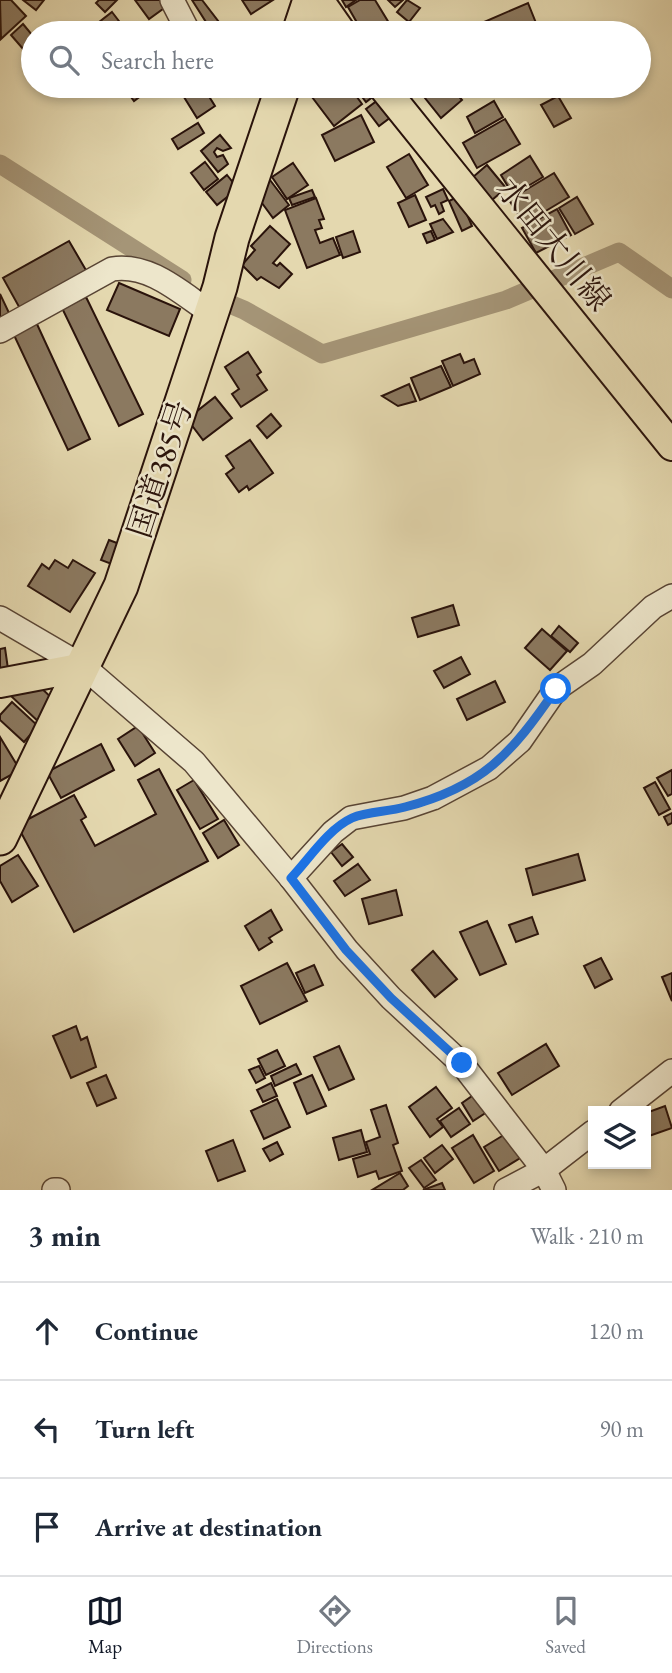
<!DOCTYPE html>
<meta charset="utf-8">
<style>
:root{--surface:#fff;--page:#f2f2f3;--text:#1f2937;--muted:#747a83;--line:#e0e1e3;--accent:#111827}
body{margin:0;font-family:"EB Garamond","Noto Serif JP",serif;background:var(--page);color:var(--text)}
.controls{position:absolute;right:21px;bottom:21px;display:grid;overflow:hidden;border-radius:0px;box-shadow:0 4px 10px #0003}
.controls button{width:63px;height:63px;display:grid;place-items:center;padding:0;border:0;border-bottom:2px solid var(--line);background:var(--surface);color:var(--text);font:35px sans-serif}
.stop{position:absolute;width:21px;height:21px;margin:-16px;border:5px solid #1a73e8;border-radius:50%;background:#fff}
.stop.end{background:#1a73e8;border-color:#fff;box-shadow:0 2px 7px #0008}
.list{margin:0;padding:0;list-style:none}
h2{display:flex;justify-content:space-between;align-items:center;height:91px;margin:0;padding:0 28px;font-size:30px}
h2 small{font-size:23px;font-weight:400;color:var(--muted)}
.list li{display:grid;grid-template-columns:46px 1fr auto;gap:21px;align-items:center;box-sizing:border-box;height:98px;padding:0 28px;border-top:2px solid var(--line)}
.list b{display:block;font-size:26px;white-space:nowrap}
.list em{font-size:23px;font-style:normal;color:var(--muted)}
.icon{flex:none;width:38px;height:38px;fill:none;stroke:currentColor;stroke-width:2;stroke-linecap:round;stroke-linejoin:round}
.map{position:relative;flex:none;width:672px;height:1190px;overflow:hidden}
.search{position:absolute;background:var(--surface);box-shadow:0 4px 10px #0003;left:21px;right:21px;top:21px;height:77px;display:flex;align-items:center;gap:18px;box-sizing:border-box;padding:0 24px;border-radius:38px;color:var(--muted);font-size:26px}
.sheet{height:385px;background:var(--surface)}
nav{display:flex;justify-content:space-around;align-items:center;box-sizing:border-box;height:98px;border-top:2px solid var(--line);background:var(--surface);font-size:19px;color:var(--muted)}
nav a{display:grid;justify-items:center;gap:4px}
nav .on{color:var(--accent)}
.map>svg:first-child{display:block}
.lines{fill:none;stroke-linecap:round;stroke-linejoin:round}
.canal{stroke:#a59577;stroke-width:19}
.building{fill:#8b7960;stroke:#2a130b;stroke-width:2}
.minor-casing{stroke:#584434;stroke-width:26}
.major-casing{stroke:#2a130b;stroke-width:32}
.highway-casing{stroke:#2a130b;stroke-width:37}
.minor{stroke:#ede6cb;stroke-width:23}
.major{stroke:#e4d8af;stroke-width:28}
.highway{stroke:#e4d8af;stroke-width:33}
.route{stroke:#1a73e8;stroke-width:9}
.labels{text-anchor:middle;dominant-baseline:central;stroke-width:5;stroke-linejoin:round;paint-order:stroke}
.street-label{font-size:32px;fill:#2a130b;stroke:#ede6cb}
</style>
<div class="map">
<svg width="672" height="1190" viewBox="0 0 672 1190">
<rect width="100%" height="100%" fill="#e4d8af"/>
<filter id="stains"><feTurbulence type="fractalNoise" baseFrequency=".00286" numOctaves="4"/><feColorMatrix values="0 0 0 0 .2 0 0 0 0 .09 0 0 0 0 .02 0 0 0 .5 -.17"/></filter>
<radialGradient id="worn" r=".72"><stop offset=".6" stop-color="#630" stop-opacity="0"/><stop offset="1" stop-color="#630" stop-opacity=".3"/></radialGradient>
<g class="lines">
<g class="canal">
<path d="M0,164l182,116"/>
<path d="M208,295l36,15 78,44 184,-54 113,-48 53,37"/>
</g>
</g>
<g class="building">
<path d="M0,0h11l15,16 -25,23z"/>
<path d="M23,0h21l-8,10z"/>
<path d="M99,0h18l-12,12 -9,-9z"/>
<path d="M135,0h28l4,6 -18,13z"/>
<path d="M192,0h10l23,30 -12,3z"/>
<path d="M242,0h31l-22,14z"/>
<path d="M342,0h14l-10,7z"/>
<path d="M360,0h15l14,23 -17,10h-9l-15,-26z"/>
<path d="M388,0h15l-8,7z"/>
<path d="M407,0l13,8 -11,14 -12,-10z"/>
<path d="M528,3l12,30h-51l-5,-11z"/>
<path d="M112,12l16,21h-43z"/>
<path d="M143,23l8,10h-19l-1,-1z"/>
<path d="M23,24l10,12v6l-9,8 -13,-15z"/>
<path d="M479,25l4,8h-22z"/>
<path d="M123,86h31l-20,15z"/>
<path d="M183,86h10l3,5 14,-5 5,9 -5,3 5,8 -18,12 -18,-29z"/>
<path d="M326,86h23l13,18 -28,22 -22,-29z"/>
<path d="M354,86h14l7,9 -9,7z"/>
<path d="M420,86h30l12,14 -21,18 -24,-30z"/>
<path d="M558,96l13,22 -17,9 -13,-22z"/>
<path d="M378,100l13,17 -12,9 -13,-17z"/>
<path d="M494,101l9,16 -28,16 -8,-16z"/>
<path d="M361,115l13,27 -39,19 -13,-26z"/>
<path d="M505,119l15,25 -43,24 -14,-25z"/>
<path d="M198,123l6,10 -26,16 -6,-10z"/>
<path d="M220,135l11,13 -8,3 -6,-3 -3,4 3,5 6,-2 5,9 -10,8 -17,-21z"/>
<path d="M409,154l19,31 -22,13 -19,-31z"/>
<path d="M530,156l13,21 -30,18 -12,-20z"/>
<path d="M205,162l13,17 -14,11 -13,-17z"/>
<path d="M293,163l15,22 -21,14 -15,-22z"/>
<path d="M487,165l19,23 -14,12 -19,-23z"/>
<path d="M554,173l15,24 -45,27 -15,-24z"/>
<path d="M227,175l8,10 -4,9 -14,11 -11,-13z"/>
<path d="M270,180l19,25 -16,13 -14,-19z"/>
<path d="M443,189l5,11 -7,3 3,8 -5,3 -4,-9 -4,2 -5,-10z"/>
<path d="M312,190l3,7 -23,8 -3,-7z"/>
<path d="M415,195l11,25 -17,7 -11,-24z"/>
<path d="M459,196l13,30 -10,5 -13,-30z"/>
<path d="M577,197l16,27 -18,10 -16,-26z"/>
<path d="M316,198l8,21 -5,1 3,8 -7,2 5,13 13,-5 7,17 -33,13 -22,-58z"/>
<path d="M557,209l14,26 -35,18 -14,-25z"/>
<path d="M443,219l10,13 -16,7 -7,-15z"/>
<path d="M270,226l20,18 -17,19 4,3 3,-3 12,11 -13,14 -18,-11 -4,3 -15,-15 13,-15 -4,-4z"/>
<path d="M353,231l7,21 -17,6 -7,-21z"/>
<path d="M431,231l4,9 -8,3 -4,-9z"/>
<path d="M69,241l21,36 -67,37 -20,-36z"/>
<path d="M119,283l61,26 -11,27 -62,-26z"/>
<path d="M0,294l10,21 -10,5z"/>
<path d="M86,297l57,117 -24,12 -57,-118z"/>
<path d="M36,322l54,117 -22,11 -55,-117z"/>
<path d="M248,352l13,20 -4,3 10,15 -26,17 -9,-13 7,-5 -14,-22z"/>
<path d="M460,354l4,9 10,-4 6,15 -27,12 -11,-25z"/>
<path d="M441,366l10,21 -31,13 -9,-22z"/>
<path d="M409,384l7,17 -18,5 -16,-10z"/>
<path d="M215,397l17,21 -29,22 -16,-21z"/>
<path d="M271,414l10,12 -14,12 -10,-12z"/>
<path d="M250,440l23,33 -24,17 -2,-4 -8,6 -13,-18 8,-6 -8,-12z"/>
<path d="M109,540l16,6 -8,20 -16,-6z"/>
<path d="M55,560l13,8 5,-8 22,13 -25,39 -42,-26 14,-22 7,5z"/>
<path d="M453,605l6,20 -41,12 -6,-19z"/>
<path d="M559,626l19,17 -8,9 -19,-16z"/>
<path d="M542,629l25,22 -17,19 -25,-22z"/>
<path d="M5,648l3,21 -8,1v-21z"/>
<path d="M461,657l9,17 -26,14 -10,-17z"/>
<path d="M495,681l10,21 -38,18 -10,-21z"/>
<path d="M35,682l24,23 -18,19 -30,-28 11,-12z"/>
<path d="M12,702l26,24 -14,16 -24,-22v-5z"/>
<path d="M138,726l17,27 -20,13 -17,-27z"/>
<path d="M0,737l20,33 -20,11z"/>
<path d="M101,744l13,26 -53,28 -14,-26z"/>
<path d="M159,769l49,92 -134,71 -57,-107 57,-30 12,22 -5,3 14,26 61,-32 -18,-34z"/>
<path d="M672,770v24l-4,2 -11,-18z"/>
<path d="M194,780l24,39 -18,10 -23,-39z"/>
<path d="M655,782l15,27 -11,6 -15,-27z"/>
<path d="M672,813v10l-4,2 -4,-8z"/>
<path d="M224,820l15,25 -21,13 -15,-25z"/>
<path d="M342,844l11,13 -11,9 -11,-14z"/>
<path d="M578,854l7,26 -52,15 -7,-26z"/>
<path d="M18,855l20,31 -26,16 -12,-21v-15z"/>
<path d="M358,864l12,16 -25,16 -11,-15z"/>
<path d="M396,890l6,25 -33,9 -7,-25z"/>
<path d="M271,910l11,20 -13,8 3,4 -13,8 -14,-24z"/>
<path d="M532,917l6,17 -22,8 -7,-17z"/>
<path d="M487,921l19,43 -26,11 -20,-43z"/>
<path d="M433,951l24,28 -22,18 -23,-27z"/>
<path d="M601,958l11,21 -17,9 -11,-22z"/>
<path d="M287,963l20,38 -47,23 -19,-38z"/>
<path d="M314,965l9,20 -18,8 -9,-20z"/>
<path d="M672,973v28l-10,-24z"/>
<path d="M76,1026l5,14 6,-3 9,30 -25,11 -18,-42z"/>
<path d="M546,1044l13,22 -47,29 -14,-22z"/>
<path d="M339,1046l15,33 -25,11 -15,-33z"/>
<path d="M277,1050l8,16 -19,9 -8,-16z"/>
<path d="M296,1064l5,10 -26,12 -4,-10z"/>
<path d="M259,1066l6,12 -9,5 -7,-13z"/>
<path d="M106,1075l10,23 -19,8 -10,-23z"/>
<path d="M312,1075l14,31 -19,8 -13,-31z"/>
<path d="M271,1083l6,13 -14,6 -6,-12z"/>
<path d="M436,1087l16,21 -15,11 6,8 -13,10 -21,-30z"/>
<path d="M475,1094l12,18 -14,9 -11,-18z"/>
<path d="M277,1099l13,28 -26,12 -13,-28z"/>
<path d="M386,1105l12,38 -5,2 9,26 -23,8 -3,-8 -18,6 -5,-18 17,-5 -4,-12 14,-5 -9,-27z"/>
<path d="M665,1106l7,22 -26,9v-24z"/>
<path d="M459,1108l11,16 -19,13 -11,-16z"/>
<path d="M361,1130l6,22 -28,8 -6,-22z"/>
<path d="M507,1133l15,24 -23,14 -15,-24z"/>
<path d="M473,1135l21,36 -20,12 -22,-35z"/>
<path d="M233,1140l12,31 -27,10 -12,-30z"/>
<path d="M277,1142l6,12 -13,7 -7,-12z"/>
<path d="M442,1145l11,14 -18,14 -11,-15z"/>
<path d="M421,1160l15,20 -12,8 -15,-20z"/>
<path d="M400,1173l8,13 -5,4h-31z"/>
<path d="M442,1183l3,7h-22z"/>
</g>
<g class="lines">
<defs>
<g id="minor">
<path d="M172,0l17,33"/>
<path d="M0,331l112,-62c38,-6 69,24 99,44"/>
<path d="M0,618l84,49 110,95 97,116 56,72 44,48 71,66 82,106 10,20"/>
<path d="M291,878l42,-46 18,-14 53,-10 29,-10 56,-30 31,-27 36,-52 36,-25 61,-57 19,-11"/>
<path d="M621,1111l51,-40"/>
<path d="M54,1190h4"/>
<path d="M506,1190l38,-20 49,-38"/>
</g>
<g id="major">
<path d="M319,0l23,33"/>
<path d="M382,86l290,360"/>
<path d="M0,683l84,-16"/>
</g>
<g id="highway">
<path d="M299,33l11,-33"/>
<path d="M0,838l121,-252 99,-299 12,-49 51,-152"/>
</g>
</defs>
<use href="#minor" class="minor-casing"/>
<use href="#major" class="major-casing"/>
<use href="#highway" class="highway-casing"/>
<use href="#minor" class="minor"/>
<use href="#major" class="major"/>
<use href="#highway" class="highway"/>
</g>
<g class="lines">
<path class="route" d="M462,1063l-71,-65 -45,-48 -55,-72c18,-19 37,-49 61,-60 16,-7 36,-6 53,-11 78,-20 107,-54 151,-118"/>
</g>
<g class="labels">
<g class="street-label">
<text transform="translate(554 244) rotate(51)">水田大川線</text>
<text transform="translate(160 469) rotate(-72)">国道385号</text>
</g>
</g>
<rect width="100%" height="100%" filter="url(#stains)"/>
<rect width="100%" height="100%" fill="url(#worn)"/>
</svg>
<div class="controls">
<button><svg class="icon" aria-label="layers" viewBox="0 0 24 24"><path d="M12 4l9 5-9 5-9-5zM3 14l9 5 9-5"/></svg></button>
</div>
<div class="stop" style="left:556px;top:689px"></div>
<div class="stop end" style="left:462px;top:1063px"></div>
<div class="search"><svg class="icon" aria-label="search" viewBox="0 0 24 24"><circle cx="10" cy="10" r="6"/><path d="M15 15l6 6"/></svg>Search here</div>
</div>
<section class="sheet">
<h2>3 min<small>Walk · 210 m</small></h2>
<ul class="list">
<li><svg class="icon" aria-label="ahead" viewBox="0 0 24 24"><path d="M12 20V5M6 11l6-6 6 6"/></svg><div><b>Continue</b></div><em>120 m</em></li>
<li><svg class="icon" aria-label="left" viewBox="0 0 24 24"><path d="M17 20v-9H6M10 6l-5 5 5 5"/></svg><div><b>Turn left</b></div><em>90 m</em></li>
<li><svg class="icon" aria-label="arrive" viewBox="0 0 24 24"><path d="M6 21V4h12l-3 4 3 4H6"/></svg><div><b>Arrive at destination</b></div></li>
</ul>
</section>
<nav>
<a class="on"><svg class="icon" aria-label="map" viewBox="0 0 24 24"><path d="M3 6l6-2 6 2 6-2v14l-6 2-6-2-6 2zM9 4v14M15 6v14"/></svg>Map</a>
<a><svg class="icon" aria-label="directions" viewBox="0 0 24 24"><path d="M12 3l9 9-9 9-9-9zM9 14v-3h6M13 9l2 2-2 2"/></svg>Directions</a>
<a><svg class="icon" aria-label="saved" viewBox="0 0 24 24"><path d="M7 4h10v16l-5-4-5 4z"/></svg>Saved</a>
</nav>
